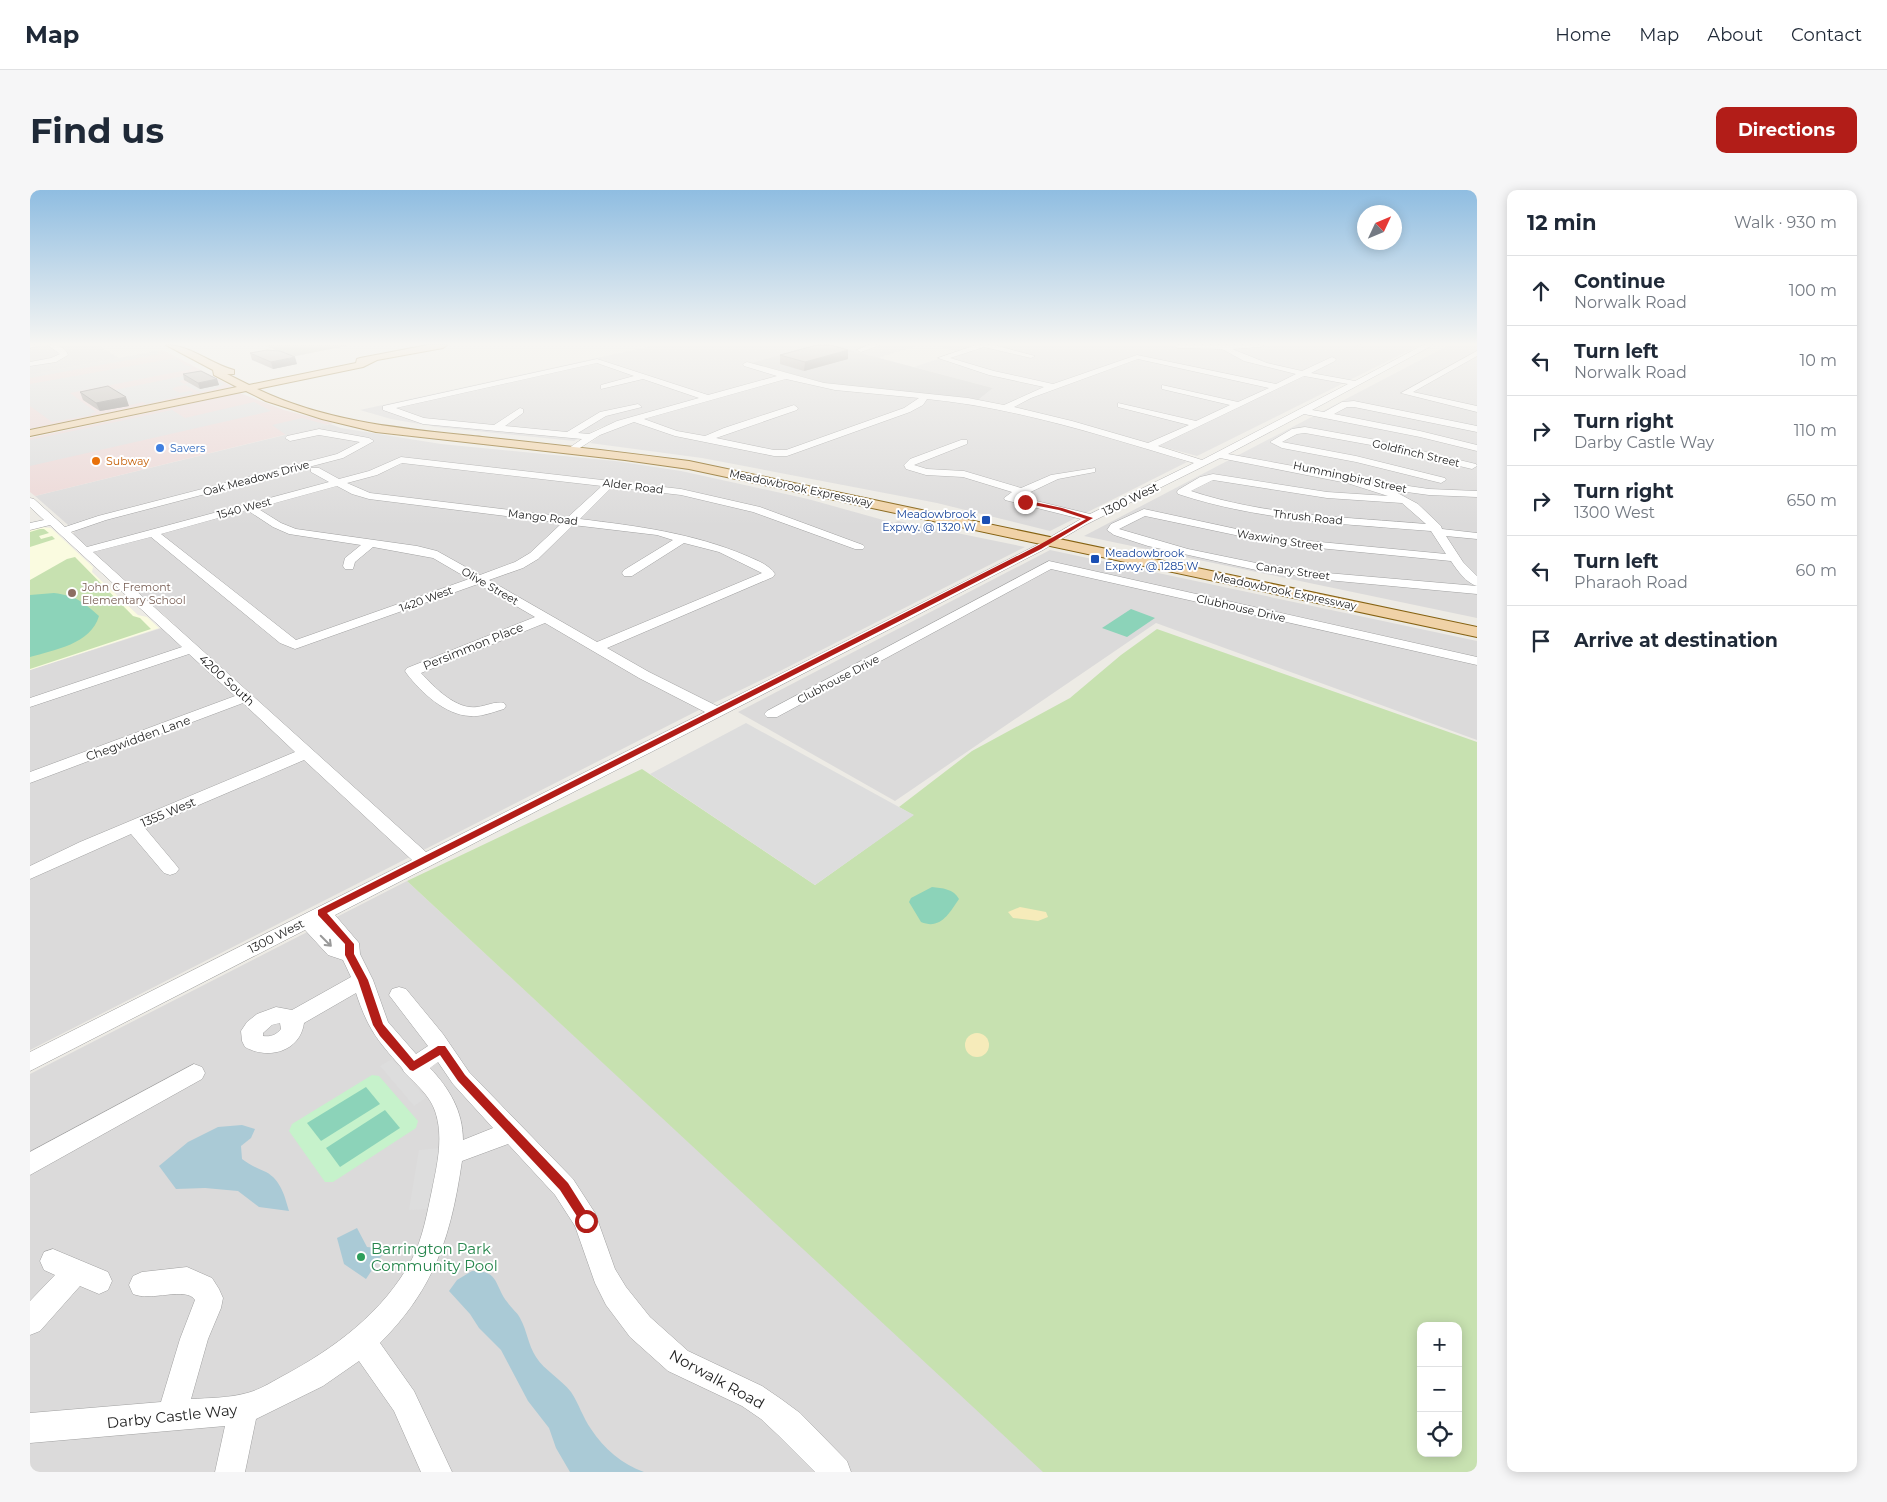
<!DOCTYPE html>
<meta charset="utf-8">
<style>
:root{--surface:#fff;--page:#f6f6f7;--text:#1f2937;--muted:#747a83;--line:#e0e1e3;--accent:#b21d18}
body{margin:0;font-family:Montserrat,sans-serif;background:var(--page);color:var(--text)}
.controls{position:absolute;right:15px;bottom:15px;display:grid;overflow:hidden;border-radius:10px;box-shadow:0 2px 12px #0003}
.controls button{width:45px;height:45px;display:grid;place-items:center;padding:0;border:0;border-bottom:1px solid var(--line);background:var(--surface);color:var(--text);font:25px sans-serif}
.compass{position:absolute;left:1327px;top:15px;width:45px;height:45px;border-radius:50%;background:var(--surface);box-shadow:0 2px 12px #0003;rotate:46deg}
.stop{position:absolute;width:15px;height:15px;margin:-11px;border:4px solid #b21d18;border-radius:50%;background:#fff}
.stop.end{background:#b21d18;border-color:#fff;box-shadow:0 1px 5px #0008}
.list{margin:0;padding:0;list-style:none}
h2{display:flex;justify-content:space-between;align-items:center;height:65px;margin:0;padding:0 20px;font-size:21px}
h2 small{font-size:16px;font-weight:400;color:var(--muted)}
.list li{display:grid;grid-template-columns:32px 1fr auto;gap:15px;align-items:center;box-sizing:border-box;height:70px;padding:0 20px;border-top:1px solid var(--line)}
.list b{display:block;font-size:19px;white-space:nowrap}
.list p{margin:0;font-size:16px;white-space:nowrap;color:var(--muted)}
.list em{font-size:16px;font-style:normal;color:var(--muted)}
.icon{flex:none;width:28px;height:28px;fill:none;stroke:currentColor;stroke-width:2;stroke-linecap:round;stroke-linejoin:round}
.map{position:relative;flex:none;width:1447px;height:1282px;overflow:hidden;border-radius:10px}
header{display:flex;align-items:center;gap:30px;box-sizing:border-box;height:70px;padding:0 25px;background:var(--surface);border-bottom:1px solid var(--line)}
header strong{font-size:24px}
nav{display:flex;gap:28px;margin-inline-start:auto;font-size:18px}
.intro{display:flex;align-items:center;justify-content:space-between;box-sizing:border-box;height:120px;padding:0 30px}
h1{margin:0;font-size:35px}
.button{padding:12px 22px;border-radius:10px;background:var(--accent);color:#fff;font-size:18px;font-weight:700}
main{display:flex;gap:30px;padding:0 30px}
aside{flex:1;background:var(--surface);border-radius:10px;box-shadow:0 2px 12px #0003}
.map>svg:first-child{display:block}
.residential{fill:#dbdada}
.commercial{fill:#ecd7d6}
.education{fill:#fafbe0}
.religious{fill:#cbcbcb}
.construction{fill:#c0c1b1}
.grass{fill:#c7e1b0;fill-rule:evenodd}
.sand{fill:#f6ebba}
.park{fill:#c6f2cb}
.pitch{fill:#8cd3b9}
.parking{fill:#ddd}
.water{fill:#aacad6}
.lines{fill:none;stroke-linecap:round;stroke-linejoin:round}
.minor-casing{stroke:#a1a1a1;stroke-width:1}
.major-casing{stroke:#856212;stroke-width:2}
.minor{fill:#fff;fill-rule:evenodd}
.major{fill:#f0d2a7;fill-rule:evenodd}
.wall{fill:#a39d99}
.shaded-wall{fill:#84807d}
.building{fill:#bdb7b2;stroke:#84807d}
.oneway{stroke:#999}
.route{fill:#b21d18}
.shop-dot{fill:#3f7fe0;stroke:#fff;stroke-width:2}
.food-dot{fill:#e8710a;stroke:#fff;stroke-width:2}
.transit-dot{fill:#1a4fb4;stroke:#fff;stroke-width:2}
.education-dot{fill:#8d6e63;stroke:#fff;stroke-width:2}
.leisure-dot{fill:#2e9e5b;stroke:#fff;stroke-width:2}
.labels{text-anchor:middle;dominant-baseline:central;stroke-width:4;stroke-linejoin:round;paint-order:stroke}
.far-shop-label{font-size:11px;fill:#366cbe;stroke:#fff;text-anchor:start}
.far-street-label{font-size:11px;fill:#1d1d1d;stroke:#fff}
.far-food-label{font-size:11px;fill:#c56008;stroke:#fff;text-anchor:start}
.far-transit-label{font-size:11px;fill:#164399;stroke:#fff;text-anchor:end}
.far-education-label{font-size:11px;fill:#785e54;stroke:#fff;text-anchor:start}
.street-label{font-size:12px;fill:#1d1d1d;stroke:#fff}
.near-leisure-label{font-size:15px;fill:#27864d;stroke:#fff;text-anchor:start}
.near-street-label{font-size:15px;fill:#1d1d1d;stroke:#fff}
</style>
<header>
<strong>Map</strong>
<nav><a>Home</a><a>Map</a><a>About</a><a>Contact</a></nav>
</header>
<div class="intro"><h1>Find us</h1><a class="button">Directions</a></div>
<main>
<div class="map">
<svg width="1447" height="1282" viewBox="0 0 1447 1282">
<rect width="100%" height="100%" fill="#edebe5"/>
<g class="residential">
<path d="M0,155h67l22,13 -89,17z"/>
<path d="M626,155h160l-64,18 3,6 67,18 133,14 77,15 114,32 41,14 -137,69 -113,-28 -235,-45 -112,-15 30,-22 -21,7 -25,13 -137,-14 -46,-8 -31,-9z"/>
<path d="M800,155h89l-41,13z"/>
<path d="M904,155h486l-223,111 -195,-52 -24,-4 15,-12 -79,-21 45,-15z"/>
<path d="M1419,155h28v273l-393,-82z"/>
<path d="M300,234l11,4 100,16 174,17 66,10 127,28 86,24 4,-2 127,26 -245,124 -85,41 -665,338v-380l144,-46 -101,-90 2,-3 -40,-35z"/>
<path d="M1020,360l427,91v99l-321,-117 -261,178 -157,-89z"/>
<path d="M377,691l638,591h-1015v-398z"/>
</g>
<g class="commercial">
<path d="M133,160l70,37 -203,42v-54z"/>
<path d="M210,203l44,17 49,13 -298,73 -5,-4v-54z"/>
</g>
<path class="education" d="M12,337l9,1 42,39 -1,5 46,43 9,2 12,11 -129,42v-140z"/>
<path class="religious" d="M786,155h14l163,43 -15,12 -150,-16 -77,-21z"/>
<path class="construction" d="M234,155h87l-60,12z"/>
<g class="grass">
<path d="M10,339h4l5,4 -10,3 2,3 11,-3 3,3 -25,8v-15z"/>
<path d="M45,367l58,59 7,2 11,11 -121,40v-89l37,-21z"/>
<path d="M1127,439l320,113v730h-434l-636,-591 235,-112 173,116 98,-70 -14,-8 73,-56 98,-53 51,-43zM1391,1136h37v127h-37z"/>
</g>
<g class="sand">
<path d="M990,717l26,5 2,5 -10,4 -25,-3 -5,-6z"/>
<circle cx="947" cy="855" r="12"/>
</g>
<path class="park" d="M342,885l7,1 39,45 -2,7 -83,54h-8l-36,-51 3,-7z"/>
<g class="pitch">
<path d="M24,403c22,3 28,8 45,23 -8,28 -45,34 -69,41v-62z"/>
<path d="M1101,419l24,9 -28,19 -25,-9z"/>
<path d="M902,697c10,1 22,2 27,12 -10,15 -19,31 -38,23l-12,-20 2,-4z"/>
<path d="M336,897l14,17 -59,37 -14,-18z"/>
<path d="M355,920l15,18 -60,39 -14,-19z"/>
</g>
<g class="parking">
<path d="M126,161l5,3 -131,24v-3z"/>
<path d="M146,168l9,7 8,2 -3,1 2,1 -122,24 26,19 -6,2 2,1 -40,7 -22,-16v-22z"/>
<path d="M168,183l5,3 -24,5 5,3 27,-6 14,6 -10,5 -16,3 -14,-7 -10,2 -3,2 8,4 10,-2 4,2 -48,11 -3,-2 -12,3 -21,-14z"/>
<path d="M224,212l17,9 -241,55v-26l142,-30 13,8z"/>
<path d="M272,228l26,7 -42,10 -14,-10z"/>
<path d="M716,533l153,84 15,8 -99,70 -165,-111z"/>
<path d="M362,869l34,39 -12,8 -34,-40z"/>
<path d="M410,958l-9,61 -22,1 10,-60z"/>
</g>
<g class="water">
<path d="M212,935l13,4 -4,9 -10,8 1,13c8,6 15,9 24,13 15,8 19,25 23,39l-30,-4 -21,-16 -33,-3 -29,1 -17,-23 29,-24 30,-15z"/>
<path d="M327,1038l10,19 19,2 -20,30 -22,-15 -7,-26z"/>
<path d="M442,1081c28,-1 22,15 36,32 3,5 9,9 12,15 7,12 8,27 16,39 8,13 25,22 35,35 8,12 12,26 20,37 13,20 31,35 53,43h-74l-14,-24 -7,-20 -21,-27 -27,-51 -22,-22 -9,-14 -21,-23 8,-11z"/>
</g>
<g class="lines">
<defs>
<g id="minor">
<path d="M0,155h11l-11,3z"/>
<path d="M18,155c9,0 17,1 20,10l-12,7 -26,4v-4l21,-4 9,-4z"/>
<path d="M838,155h12l-19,7 -4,-2z"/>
<path d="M946,155h18l41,11 -4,2 -47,-11 -34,11 44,13 59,13 84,-29 139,29 20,-10 -52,-13 -22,-12 -45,-1 -3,-3h90l-4,2 -28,2 35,14 35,8 30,-14 4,2 -1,2 -24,12 44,8 68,-36h10l-121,65 12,2 18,-10 12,-1 123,25v6l-123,-25h-7l-13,7 86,17 57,14v6l-57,-14 -116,-23 -76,40 103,19 52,14 1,-3 4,-1 41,6 48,2v6l-48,-2 -37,-5 26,14 23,22 1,3 35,4v6l-31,-3 17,26 14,14v10c-11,-3 -20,-16 -26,-25l-173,-17 -133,-28 -26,13 69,20 68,14 71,10 150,13v8l-150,-14 -71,-10 -108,-24 -34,-11 -7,-5 4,-6 33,-15 134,29 168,16 -15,-23c-85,-7 -171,-10 -253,-37l-1,-2 1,-2 22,-13 13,-3 114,18 61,4 -41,-13 -127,-25 -135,67 -42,25 -708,365 24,28 1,11 13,26 15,42 28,32 12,-8 -39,-51 3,-6 7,-2 7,2 37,45 26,38 104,107 22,34 20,56 11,18 24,30 38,34 74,35 19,13 19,14 47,48 4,11h-36l-37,-37 -17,-16 -19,-13 -74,-35 -38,-34 -24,-32 -11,-22 -20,-57 -20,-31 -47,-51 -46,17c-11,75 -27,127 -82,182l34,48 38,81h-31l-27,-61 -35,-50 -36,25 -67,33 -11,53h-30l10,-46 -195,17v-30l131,-11 19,-63 15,-39c-9,-14 -44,2 -62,-6l-4,-9 4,-9 9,-4 45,-5 25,11 7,11 4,9 -2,10 -13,31 -17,60c18,-1 38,-1 56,-6 12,-3 23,-10 34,-16 53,-28 103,-65 131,-118 11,-21 15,-46 20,-69 5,-25 12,-53 3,-79 -5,-15 -19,-27 -30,-38 -2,-2 -2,-4 -4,-6 -24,-27 -33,-38 -45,-74l-52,30c-4,29 -36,37 -59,24l-3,-6 -1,-10 6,-9 10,-8 19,-7 16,3 59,-33 -8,-17 -15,-5 -23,-25 -275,141v-19l382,-192 -108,-100 -159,68 31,37 3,4 -3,4 -6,2 -6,-2 -33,-39 -101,45v-13l50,-24 215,-90 -52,-49 -213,80v-11l205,-76 -46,-42 -159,53v-9l152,-51 -132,-122 -20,5v-7l14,-3 -14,-13v-9l4,1 31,28 33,-11 239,-62 23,-12 -41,-7 -29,6 -5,-3 2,-2 32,-7 50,9 5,3 -31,17 -237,62 -35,12 16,15 242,-65 -18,-10v-4h8l20,11 30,-8 32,-14 280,32 79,18 103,38 2,2 -2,2h-8l-102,-37 -72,-17 -69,-8 -32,32c57,7 113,14 167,37 11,5 21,8 28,18l-2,3 -166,71 42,24 68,34 318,-160 46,-27 -76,-19 -1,-2 8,-6 -49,-15 -37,-2 -20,-6 -2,-4 6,-6 51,-19h6v4l-53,21 13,4 37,2 57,17 30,-13 44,-7v4l-37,7 -38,18 70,17 104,-51c-88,-26 -175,-55 -267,-64l-4,6 -13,7 -123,44h-13l-99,-20 -41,-14 -34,13 -28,18 -3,-1v-4l13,-9 -159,-15 -40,-14v-4l214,-47 111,36 69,-19 -33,-10 -1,-2 4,-2 77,21 144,15 36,7 40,-18 -55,-12 -51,-17zM1108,169l131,29 -31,14 -76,-17v4l68,16 -34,16 -78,-18v4l71,18 -41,18 -76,-22 -58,-14 17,-9zM567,173l37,13 -33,9v4l42,-10 56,19 -82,23 -28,13 -11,-1 28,-17 36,-9 -4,-3 -38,8 -33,20 -62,-6 18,-13v-4l-3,-1 -26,17 -70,-7 -28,-10zM1274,186l44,8 -146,76 -44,-14zM756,189l49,11 84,8 -15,10 -118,42h-12l-58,-12 81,-28 1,-2 -4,-3 -70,23 -19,8 -28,-5 -33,-12zM372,273l200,23 -34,31 -198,-24 -23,-10 30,-8zM1183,290l114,18 75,5 24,21c-79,-7 -160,-8 -235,-33zM307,296l15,8 17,5 193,24 -32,30 -15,9 -35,13 -43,-24 -20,-5 -121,-17 -15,-6 -24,-15zM217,320l26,17 16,7 72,11 -16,13 -2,8 2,3h8l2,-7 18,-15 60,11 36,21 -173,61 -135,-106zM543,335l84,10 16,5 -49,30 -2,3 2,3h8l52,-33 35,9 43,21 -165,69 -108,-62 34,-12 15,-9zM121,347l129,106 15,6 183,-65 57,33 -128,51 -2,3 2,3c14,18 38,41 63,42 12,1 23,-4 34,-7l2,-3 -2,-3c-9,-2 -18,3 -27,4 -21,3 -43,-20 -56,-34l124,-50 94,55 66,34 -279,140 -333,-300zM250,833l1,6c-5,6 -10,8 -18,7v-3l9,-8zM408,872l15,22 40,44 -30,12c0,-29 -14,-52 -33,-72z"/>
<path d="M1328,155h9l-4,2z"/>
<path d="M1447,161v5l-64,36 64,14v6l-76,-19z"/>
<path d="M1275,237l66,12 105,25 1,2 -5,3 -101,-24 -66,-12 -8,1 -15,8 74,14 89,22 1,2 -5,3 -85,-21 -74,-14 -12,-6 22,-13z"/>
<path d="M1019,371l428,96v8l-426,-96 -274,148h-10l-3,-3 3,-3z"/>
<path d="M164,874l8,3 3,6 -3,6 -172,96v-23z"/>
<path d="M23,1059l55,23 4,9 -4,9 -9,4 -19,-8 -40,45 -10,4v-34l25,-26 -11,-5 -4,-9 4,-9z"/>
</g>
<path id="major" d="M136,155c24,0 45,19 68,25v4h-7l22,11 107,-22 1,-4 3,-1 68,-13h19l-4,3 -66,12 -14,7 -106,22c71,34 149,40 225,48 69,7 138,15 207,24l788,166v10l-788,-168 -64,-9 -249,-28 -54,-13 -56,-18 -20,-10 -216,45v-6l207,-43 -23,-12 -1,-5z"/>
</defs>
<use href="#minor" class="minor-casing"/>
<use href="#major" class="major-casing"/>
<use href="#minor" class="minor"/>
<use href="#major" class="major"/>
</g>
<g class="wall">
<path d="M220,163l47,11 -24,5 -21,-9z"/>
<path d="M750,165l68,4 -44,12 -24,-7z"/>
<path d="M153,184l34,5 2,6 -19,4 -16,-9z"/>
<path d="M50,202l49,14 -29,5 -17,-11z"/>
</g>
<g class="shaded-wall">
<path d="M818,160v9l-44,12 1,-9z"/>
<path d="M265,167l2,7 -24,5 -2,-7z"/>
<path d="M187,189l2,6 -19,4 -2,-6z"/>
<path d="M96,207l3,9 -29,5 -4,-8z"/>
</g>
<g class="building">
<path d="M787,155h14l17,5 -43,12 -25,-7z"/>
<path d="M237,160l13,1 15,6 -24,5 -21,-9z"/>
<path d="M171,181l16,8 -19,4 -15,-9z"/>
<path d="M78,196l18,11 -30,6 -16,-11z"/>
</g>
<defs><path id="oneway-shaft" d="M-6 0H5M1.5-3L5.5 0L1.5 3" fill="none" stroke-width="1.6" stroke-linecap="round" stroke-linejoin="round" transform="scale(1.25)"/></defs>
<use class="oneway" href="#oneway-shaft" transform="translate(296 751) rotate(45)"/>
<linearGradient id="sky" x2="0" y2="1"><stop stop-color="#8fbde1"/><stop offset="0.46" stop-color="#f7f6f3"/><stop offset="1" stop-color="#f7f6f3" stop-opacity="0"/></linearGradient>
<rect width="1447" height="335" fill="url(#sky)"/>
<path class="route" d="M995,310l37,8 31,10 -52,31 -714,364 27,31v10l14,26 15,44 31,37 24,-15h7l20,29 103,108 24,38 -2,3 -4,2 -4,-2 -22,-34 -102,-109 -18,-26 -27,16 -3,-1 -30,-34 -7,-11 -15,-45 -13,-25v-11l-27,-29v-5l719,-364 49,-27 -27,-9 -36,-7z"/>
<circle class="shop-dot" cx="130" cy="258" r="5"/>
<circle class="food-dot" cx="66" cy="271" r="5"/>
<g class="transit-dot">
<rect x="951" y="325" width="10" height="10" rx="2.5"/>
<rect x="1060" y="364" width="10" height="10" rx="2.5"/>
</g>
<circle class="education-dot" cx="42" cy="403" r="5"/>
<circle class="leisure-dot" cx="331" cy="1067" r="5"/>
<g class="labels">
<g class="far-shop-label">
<text x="140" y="258">Savers</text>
</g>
<g class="far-street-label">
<text transform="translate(1386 263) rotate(13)">Goldfinch Street</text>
<text transform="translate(1320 287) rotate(12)">Hummingbird Street</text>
<text transform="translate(226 288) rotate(-15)">Oak Meadows Drive</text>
<text transform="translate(603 296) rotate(7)">Alder Road</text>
<text transform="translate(771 298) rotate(12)">Meadowbrook Expressway</text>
<text transform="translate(214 318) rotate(-15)">1540 West</text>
<text transform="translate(513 327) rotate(7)">Mango Road</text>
<text transform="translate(1278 327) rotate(6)">Thrush Road</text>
<text transform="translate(1250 350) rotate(9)">Waxwing Street</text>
<text transform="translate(1263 381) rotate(8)">Canary Street</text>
<text transform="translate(460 396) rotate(30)">Olive Street</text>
<text transform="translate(1255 401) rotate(12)">Meadowbrook Expressway</text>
<text transform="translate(396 409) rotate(-20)">1420 West</text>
<text transform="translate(1211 418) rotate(13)">Clubhouse Drive</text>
<text transform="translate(808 489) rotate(-28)">Clubhouse Drive</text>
</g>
<g class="far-food-label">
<text x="76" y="271">Subway</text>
</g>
<g class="far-transit-label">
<text x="946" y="324">Meadowbrook<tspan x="946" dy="13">Expwy. @ 1320 W</tspan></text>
<text x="1075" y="363" text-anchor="start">Meadowbrook<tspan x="1075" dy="13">Expwy. @ 1285 W</tspan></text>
</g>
<g class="far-education-label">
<text x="52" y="397">John C Fremont<tspan x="52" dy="13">Elementary School</tspan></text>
</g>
<g class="street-label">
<text transform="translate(1100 309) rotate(-26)">1300 West</text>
<text transform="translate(443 456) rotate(-22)">Persimmon Place</text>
<text transform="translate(197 490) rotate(42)">4200 South</text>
<text transform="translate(108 548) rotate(-20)">Chegwidden Lane</text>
<text transform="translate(138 622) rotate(-23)">1355 West</text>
<text transform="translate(246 746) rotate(-27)">1300 West</text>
</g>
<g class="near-leisure-label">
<text x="341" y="1058">Barrington Park<tspan x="341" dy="17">Community Pool</tspan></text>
</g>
<g class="near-street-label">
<text transform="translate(687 1189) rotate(29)">Norwalk Road</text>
<text transform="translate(142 1226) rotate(-6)">Darby Castle Way</text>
</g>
</g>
</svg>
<div class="controls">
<button>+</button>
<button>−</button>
<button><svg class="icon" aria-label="locate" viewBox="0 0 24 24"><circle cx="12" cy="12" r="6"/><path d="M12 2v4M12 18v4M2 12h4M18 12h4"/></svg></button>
</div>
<svg class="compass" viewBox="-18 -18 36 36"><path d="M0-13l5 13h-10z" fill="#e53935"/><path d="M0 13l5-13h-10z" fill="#747a83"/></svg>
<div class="stop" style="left:556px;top:1031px"></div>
<div class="stop end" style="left:995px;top:312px"></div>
</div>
<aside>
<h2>12 min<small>Walk · 930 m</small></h2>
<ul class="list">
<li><svg class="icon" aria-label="ahead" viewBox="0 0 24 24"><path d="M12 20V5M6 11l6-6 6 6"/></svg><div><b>Continue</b><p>Norwalk Road</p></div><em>100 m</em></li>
<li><svg class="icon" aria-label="left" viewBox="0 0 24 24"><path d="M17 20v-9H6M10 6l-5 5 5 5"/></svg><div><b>Turn left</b><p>Norwalk Road</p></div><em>10 m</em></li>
<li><svg class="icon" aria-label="right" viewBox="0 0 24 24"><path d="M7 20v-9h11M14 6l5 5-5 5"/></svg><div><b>Turn right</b><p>Darby Castle Way</p></div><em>110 m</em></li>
<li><svg class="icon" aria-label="right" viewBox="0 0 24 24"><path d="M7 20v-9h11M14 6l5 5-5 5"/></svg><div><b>Turn right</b><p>1300 West</p></div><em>650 m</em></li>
<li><svg class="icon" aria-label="left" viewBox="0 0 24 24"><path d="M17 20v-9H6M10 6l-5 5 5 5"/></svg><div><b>Turn left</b><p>Pharaoh Road</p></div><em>60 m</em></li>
<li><svg class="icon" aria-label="arrive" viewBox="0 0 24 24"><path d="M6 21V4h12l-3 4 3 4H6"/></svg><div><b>Arrive at destination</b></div></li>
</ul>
</aside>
</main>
